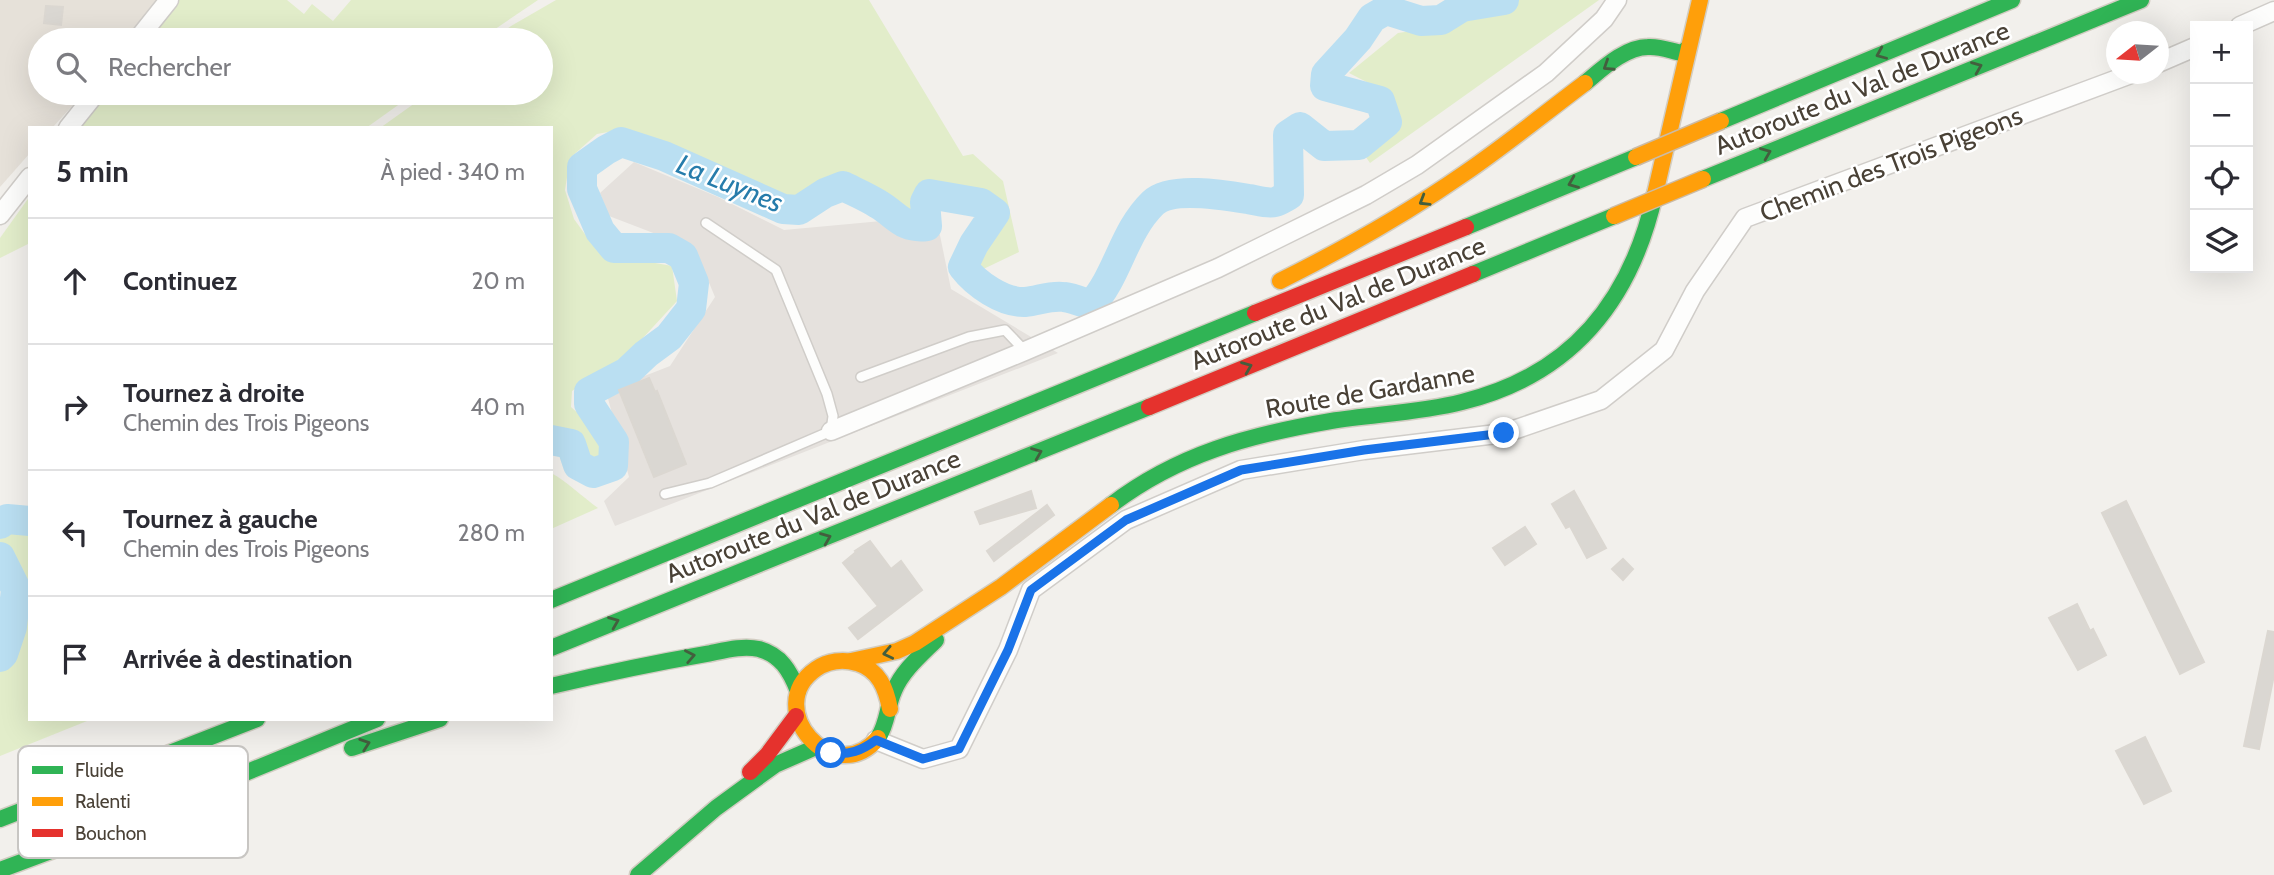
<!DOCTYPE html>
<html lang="fr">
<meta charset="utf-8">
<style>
:root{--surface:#fff;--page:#f2f2f3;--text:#2b2b33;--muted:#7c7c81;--line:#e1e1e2}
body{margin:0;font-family:Cabin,sans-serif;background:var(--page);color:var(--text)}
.controls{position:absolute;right:21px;top:21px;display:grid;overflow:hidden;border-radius:0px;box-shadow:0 7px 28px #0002}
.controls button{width:63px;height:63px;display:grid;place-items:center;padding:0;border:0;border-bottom:2px solid var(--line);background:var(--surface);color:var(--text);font:35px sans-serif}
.compass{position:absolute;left:2106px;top:21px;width:63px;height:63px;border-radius:50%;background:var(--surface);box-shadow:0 7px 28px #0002;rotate:253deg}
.stop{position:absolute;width:21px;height:21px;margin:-16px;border:5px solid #1a73e8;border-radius:50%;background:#fff}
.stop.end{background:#1a73e8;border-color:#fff;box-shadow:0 2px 7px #0008}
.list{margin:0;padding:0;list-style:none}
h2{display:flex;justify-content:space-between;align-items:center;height:91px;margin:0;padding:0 28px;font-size:30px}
h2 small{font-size:23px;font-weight:400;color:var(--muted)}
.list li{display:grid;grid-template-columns:46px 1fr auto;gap:21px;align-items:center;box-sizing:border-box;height:126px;padding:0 28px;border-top:2px solid var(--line)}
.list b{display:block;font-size:26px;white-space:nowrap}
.list p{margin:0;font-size:23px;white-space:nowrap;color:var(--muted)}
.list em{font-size:23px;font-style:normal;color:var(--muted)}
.icon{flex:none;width:38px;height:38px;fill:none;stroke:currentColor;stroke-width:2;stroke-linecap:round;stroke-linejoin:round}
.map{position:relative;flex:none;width:2274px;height:875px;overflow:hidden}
.search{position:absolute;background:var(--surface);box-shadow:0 7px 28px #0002;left:28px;top:28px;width:525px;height:77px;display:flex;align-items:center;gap:18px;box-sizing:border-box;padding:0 24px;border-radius:38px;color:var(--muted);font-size:26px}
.panel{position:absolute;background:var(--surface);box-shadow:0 7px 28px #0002;left:28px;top:126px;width:525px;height:595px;border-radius:0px}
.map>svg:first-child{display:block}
.residential{fill:#e6e1d9}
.industrial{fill:#e5e1dd}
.green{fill:#e2edca}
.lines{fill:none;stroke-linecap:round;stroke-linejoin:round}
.river{stroke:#badff2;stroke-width:30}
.building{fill:#dad7d2;stroke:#dbd7d1;stroke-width:2}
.lane-casing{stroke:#d0cdc9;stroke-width:12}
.street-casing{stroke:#d0cdc9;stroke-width:21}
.fast-casing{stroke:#d2cdc2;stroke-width:19}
.slow-casing{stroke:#d2cdc2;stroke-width:19}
.jam-casing{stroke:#d2cdc2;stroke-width:19}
.lane{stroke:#fdfdfc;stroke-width:9}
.street{stroke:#fdfdfc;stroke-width:18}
.fast{stroke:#30b455;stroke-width:16}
.slow{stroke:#ff9f0a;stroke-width:16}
.jam{stroke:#e5322d;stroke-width:16}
.slow-bridge-casing{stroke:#cbbba6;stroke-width:19;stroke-linecap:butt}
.slow-bridge{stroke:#ff9f0a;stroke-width:16}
.oneway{stroke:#435e3e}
.route{stroke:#1a73e8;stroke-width:9}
.labels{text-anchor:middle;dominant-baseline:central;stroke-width:5;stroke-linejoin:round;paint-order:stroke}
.street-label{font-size:26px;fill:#494136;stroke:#fff}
.water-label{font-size:28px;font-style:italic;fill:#267cab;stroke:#fff}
.key{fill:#fff;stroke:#c8c6c3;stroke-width:2}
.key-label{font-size:19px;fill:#494136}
</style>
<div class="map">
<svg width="2274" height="875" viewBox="0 0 2274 875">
<rect width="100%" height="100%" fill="#f2f0ec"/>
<path class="residential" d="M0,0h166l-36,40h-90v53h44l-32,35h-22v25l-30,34z"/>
<path class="industrial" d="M634,162l84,35 66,33 152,-14 15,73 107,64 -443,173 -11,-25 25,-24 -23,-86 64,-25 45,-69 -20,-48 -86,-33 -9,-23z"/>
<g class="green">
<path d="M171,0h116l17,14 8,-10 21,17 18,-21h187l-59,40h-339z"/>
<path d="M556,0h313l94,156 10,-2 30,27 16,71 -44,21 -7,-8 12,-23 15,-21 2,-6 -1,-9 -7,-6 -67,-10 -3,8 4,22 -6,4 -15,-7 -32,-25 -29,-8c-20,1 -32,25 -52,23l-86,-42 -19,-6 -59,-30 -28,5 -27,24 -5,32 9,29 18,25 24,12 56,10 5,35 -48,52 -57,38 -1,16c20,18 30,26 35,53l-9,8c-27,-1 -12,-41 -46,-34v-306h-171l49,-35h112v-53h-49l19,-14z"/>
<path d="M1517,0h82l-229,163 -9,-13 13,-8 20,-26 -2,-21 -43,-22 49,-40 47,-7 57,-13z"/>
<path d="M99,93h316l-49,35h-291z"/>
<path d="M30,196v47l-30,15v-20z"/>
<path d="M551,473c14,7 33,25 47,35l-47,21z"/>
<path d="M6,524l24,1v194h62l-92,37v-95l8,-9 8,-24 3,-14 1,-21 -3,-13 -17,-31v-21z"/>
</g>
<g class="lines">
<g class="river">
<path d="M551,440l20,4 7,21 15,8 20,-7 1,-24 -25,-38v-12l38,-20 19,-18 23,-17 22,-28 3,-26 -11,-27 -14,-8h-55l-14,-17 -18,-42v-22l24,-17 15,-8 43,14 119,53 16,1 26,-17 18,-7c12,6 24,11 35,18 19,11 24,25 49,22l-2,-24 4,-8 52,9 14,10 -21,31 -11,23c13,17 40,36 62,35 13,-1 25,-7 39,-5 9,1 18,5 27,8 27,-29 32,-73 62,-102 18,-17 71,-8 95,-4 8,1 19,5 27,3 4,-1 10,-5 14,-7l-1,-60 12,-8 24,19 35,-1 28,-23 -7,-21 -55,-15 1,-12 32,-35 14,-21 14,-8 35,11 20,-1 21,-13 42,-7"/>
<path d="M0,524l7,-5 23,2"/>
<path d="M0,557l16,32 -4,38 -9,27 -3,3"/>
</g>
</g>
<g class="building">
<path d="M46,6l17,1 -2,18 -17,-2z"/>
<path d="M649,378l6,14 2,-1 29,73 -32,13 -35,-87z"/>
<path d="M1031,491l5,17 -56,16 -5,-12z"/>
<path d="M1574,491l32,57 -19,10 -17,-32 -4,2 -14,-24z"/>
<path d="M2126,501l78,161 -24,12 -78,-161z"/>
<path d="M1047,505l7,10 -60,46 -7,-10z"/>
<path d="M1525,527l11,17 -31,21 -12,-17z"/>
<path d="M870,541l21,28 10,-8 21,29 -64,49 -9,-11 29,-22 -35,-43 13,-11 -1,-1z"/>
<path d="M1623,559l10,10 -10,11 -11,-11z"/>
<path d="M2077,604l13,27 3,-2 13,26 -28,15 -29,-52z"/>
<path d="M2268,631l6,1v43l-15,74 -15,-3z"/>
<path d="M2145,737l26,54 -27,13 -28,-53z"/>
</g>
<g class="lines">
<defs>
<g id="lane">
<path d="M861,377l108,-40 36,-7 20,21"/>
<path d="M665,494l45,-11 121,-52 2,-15 -6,-22 -51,-124 -70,-47"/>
</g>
<g id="street">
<path d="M2240,26l34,-15"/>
<path d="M137,40l32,-40"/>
<path d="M2158,63l37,-16"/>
<path d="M68,128l28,-35"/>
<path d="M0,215l30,-38"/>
<path d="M831,431l194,-80 193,-83 148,-73 51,-30 129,-92 58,-54 13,-19"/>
<path d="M876,740l47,19 36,-10 49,-99 23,-60 95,-70 115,-50 123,-20 141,-17 96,-33 63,-50 31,-59 50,-73 386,-144"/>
</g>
<g id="fast">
<path d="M1585,83c17,-14 40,-36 63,-36 12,-1 23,4 34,6l6,-5"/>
<path d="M1721,121l291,-121"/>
<path d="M1703,179l438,-179"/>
<path d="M1466,227l170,-70"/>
<path d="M1473,274l141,-58"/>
<path d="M1111,505c67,-51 138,-70 220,-84 43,-7 88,-8 131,-19 110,-27 169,-101 193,-208"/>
<path d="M551,600l704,-287"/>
<path d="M551,648l598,-241"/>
<path d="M551,686c51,-12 103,-23 155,-32 16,-3 36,-9 53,-5 22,6 31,22 39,42"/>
<path d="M878,738c10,-15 9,-32 16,-47 8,-20 27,-36 42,-51"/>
<path d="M352,748l88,-29"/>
<path d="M0,819l257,-100"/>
<path d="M0,870l91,-34 286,-117"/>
<path d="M638,875l78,-67 59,-43 41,-18"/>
</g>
<g id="slow">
<path d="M1655,194l45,-194"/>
<path d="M1280,281c64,-32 126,-67 185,-108 41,-28 80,-60 120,-90"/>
<path d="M851,661l46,-10 18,-8 86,-56 110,-82"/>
<path d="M878,738c-45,53 -117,-31 -62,-69 12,-8 27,-10 41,-6 22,7 29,25 33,46"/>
</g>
<g id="jam">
<path d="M1255,313l211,-86"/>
<path d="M1149,407l324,-133"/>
<path d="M750,772l17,-17 29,-39"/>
</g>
</defs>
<use href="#lane" class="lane-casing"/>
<use href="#street" class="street-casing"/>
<use href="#fast" class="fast-casing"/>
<use href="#slow" class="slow-casing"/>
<use href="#jam" class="jam-casing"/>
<use href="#lane" class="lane"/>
<use href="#street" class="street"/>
<use href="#fast" class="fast"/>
<use href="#slow" class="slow"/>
<use href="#jam" class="jam"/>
<defs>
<g id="slow-bridge">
<path d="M1636,157l85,-36"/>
<path d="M1614,216l89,-37"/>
</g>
</defs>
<use href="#slow-bridge" class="slow-bridge-casing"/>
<use href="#slow-bridge" class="slow-bridge"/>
</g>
<defs><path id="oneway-chevron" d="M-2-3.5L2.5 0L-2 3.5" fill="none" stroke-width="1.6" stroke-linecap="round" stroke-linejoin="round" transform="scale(1.75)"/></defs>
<g class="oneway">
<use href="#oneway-chevron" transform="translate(1881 54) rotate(157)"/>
<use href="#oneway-chevron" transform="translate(1608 66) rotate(147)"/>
<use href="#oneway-chevron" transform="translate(1977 67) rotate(-22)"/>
<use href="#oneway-chevron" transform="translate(1766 153) rotate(-22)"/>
<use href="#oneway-chevron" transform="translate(1573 183) rotate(158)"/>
<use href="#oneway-chevron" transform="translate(1424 201) rotate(149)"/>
<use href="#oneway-chevron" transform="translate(1247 367) rotate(-22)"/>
<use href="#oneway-chevron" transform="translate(1037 453) rotate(-22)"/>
<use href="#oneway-chevron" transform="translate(826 538) rotate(-22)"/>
<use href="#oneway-chevron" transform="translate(614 622) rotate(-22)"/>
<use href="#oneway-chevron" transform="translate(888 653) rotate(168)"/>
<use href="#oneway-chevron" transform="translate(690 656) rotate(-11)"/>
<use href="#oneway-chevron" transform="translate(365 744) rotate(-19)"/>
</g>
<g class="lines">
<path class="route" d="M831,753c19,2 30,-2 45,-13l47,19 36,-10 49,-99 23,-60 95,-70 115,-50 123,-20 140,-17"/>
</g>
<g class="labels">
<g class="street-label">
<text transform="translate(1862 88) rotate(-22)">Autoroute du Val de Durance</text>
<text transform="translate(1891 164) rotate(-21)">Chemin des Trois Pigeons</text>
<text transform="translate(1338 303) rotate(-22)">Autoroute du Val de Durance</text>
<text transform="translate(1370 391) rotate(-10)">Route de Gardanne</text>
<text transform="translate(813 516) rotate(-22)">Autoroute du Val de Durance</text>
</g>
<g class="water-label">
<text transform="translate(730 183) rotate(22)">La Luynes</text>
</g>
</g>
<rect x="18" y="746" width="230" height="112" rx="10" class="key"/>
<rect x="32" y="766" width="31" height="8" fill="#30b455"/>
<rect x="32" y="797" width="31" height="9" fill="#ff9f0a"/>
<rect x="32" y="829" width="31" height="8" fill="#e5322d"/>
<g class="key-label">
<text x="75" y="777">Fluide</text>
<text x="75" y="808">Ralenti</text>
<text x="75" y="840">Bouchon</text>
</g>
</svg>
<div class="controls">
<button>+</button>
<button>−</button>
<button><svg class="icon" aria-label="locate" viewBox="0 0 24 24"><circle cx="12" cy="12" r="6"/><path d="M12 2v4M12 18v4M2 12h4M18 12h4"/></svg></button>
<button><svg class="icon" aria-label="layers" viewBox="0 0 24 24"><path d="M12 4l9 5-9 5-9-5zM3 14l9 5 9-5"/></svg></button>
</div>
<svg class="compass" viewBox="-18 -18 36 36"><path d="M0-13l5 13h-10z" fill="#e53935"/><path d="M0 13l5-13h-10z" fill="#7c7c81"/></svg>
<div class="stop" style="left:831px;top:753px"></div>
<div class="stop end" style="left:1504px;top:433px"></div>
<div class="search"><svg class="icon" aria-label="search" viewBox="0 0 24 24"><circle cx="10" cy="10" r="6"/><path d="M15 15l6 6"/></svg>Rechercher</div>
<section class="panel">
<h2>5 min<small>À pied · 340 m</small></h2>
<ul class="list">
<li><svg class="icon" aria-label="ahead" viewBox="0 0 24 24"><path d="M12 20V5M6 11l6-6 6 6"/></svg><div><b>Continuez</b></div><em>20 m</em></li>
<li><svg class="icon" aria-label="right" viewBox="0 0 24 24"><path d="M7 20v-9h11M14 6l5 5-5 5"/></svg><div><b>Tournez à droite</b><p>Chemin des Trois Pigeons</p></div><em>40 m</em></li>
<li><svg class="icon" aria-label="left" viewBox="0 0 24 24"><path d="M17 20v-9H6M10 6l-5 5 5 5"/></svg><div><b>Tournez à gauche</b><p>Chemin des Trois Pigeons</p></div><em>280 m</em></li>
<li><svg class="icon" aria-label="arrive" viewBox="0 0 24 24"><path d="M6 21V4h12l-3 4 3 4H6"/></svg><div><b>Arrivée à destination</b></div></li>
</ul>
</section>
</div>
